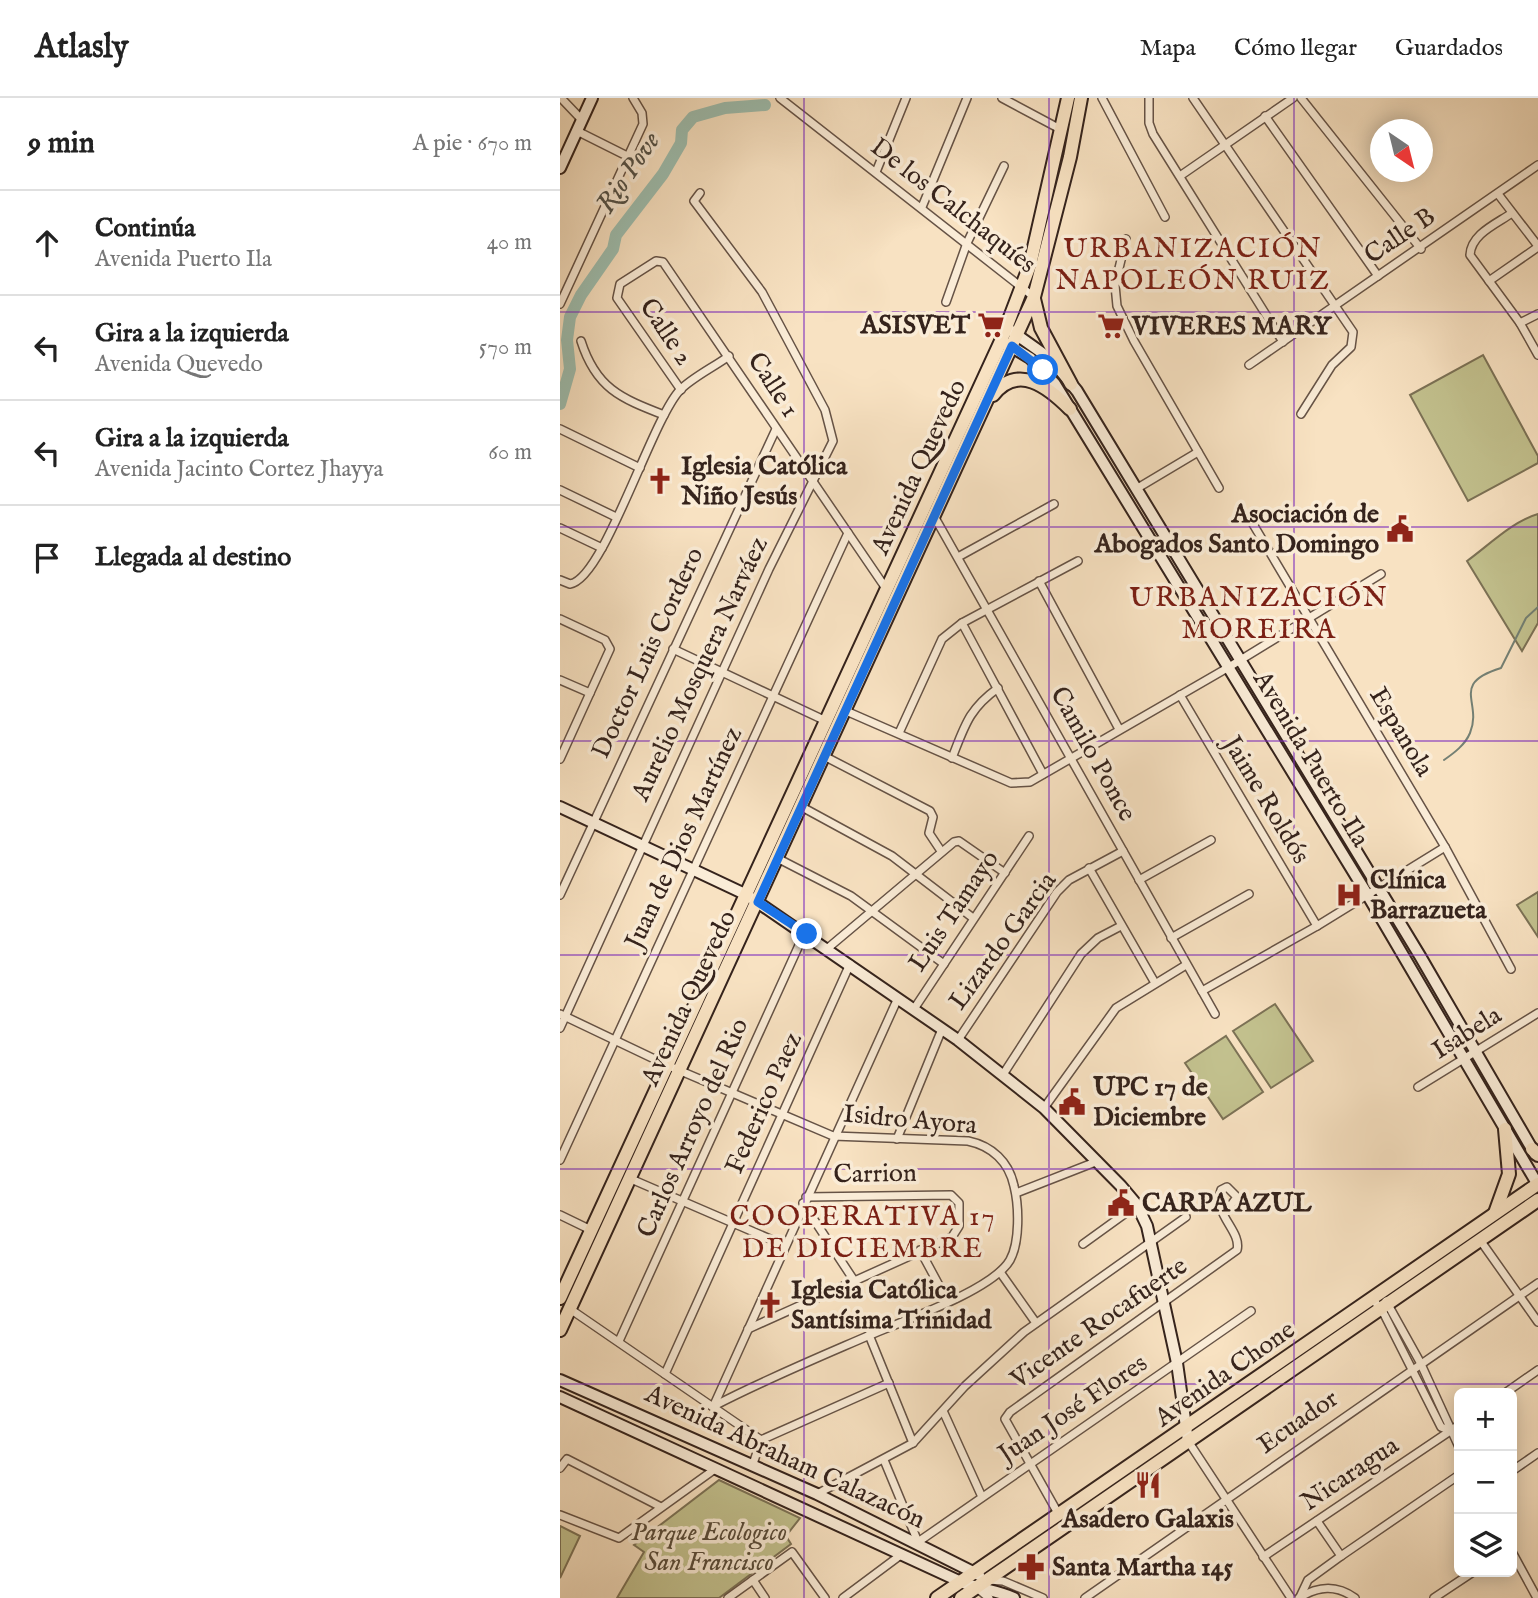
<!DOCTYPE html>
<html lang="es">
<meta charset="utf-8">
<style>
:root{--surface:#fff;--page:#f2f2f2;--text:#222;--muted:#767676;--line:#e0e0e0}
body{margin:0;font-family:"IM FELL English",serif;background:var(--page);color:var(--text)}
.controls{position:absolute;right:21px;bottom:21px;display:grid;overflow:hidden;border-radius:10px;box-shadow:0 4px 18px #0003}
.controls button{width:63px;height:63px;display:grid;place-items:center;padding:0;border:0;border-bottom:2px solid var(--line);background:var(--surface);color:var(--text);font:35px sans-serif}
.compass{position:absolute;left:810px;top:21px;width:63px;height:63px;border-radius:50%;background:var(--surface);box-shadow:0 4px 18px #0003;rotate:145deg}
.stop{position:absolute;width:21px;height:21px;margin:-16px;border:5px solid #1a73e8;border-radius:50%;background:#fff}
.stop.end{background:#1a73e8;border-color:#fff;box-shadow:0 2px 7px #0008}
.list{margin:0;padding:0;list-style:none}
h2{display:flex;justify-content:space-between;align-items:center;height:91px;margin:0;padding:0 28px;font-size:30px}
h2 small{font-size:23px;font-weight:400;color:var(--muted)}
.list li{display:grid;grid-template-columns:46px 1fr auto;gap:21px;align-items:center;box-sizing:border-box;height:105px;padding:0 28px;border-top:2px solid var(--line)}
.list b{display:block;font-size:26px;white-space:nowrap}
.list p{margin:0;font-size:23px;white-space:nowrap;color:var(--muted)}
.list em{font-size:23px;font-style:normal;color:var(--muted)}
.icon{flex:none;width:38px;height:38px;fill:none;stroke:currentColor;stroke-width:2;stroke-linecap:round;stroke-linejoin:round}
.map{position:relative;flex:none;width:978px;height:1500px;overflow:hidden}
header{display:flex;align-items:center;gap:42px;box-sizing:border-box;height:98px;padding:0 35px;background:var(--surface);border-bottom:2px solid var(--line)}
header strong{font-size:33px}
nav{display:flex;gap:38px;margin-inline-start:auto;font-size:24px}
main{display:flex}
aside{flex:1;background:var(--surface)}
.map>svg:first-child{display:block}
.green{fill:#c3c28f;stroke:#7c7256;stroke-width:2}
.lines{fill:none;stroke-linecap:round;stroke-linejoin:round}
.stream{stroke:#748074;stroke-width:2}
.river{stroke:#9ebeaf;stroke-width:12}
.street-casing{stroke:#665346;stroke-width:10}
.secondary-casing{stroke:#35231c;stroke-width:14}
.primary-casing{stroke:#35231c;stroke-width:16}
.street{stroke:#faecd7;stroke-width:7}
.secondary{stroke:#faecd7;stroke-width:10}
.primary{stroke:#f8e2c2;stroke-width:12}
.route{stroke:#1a73e8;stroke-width:9}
.grid{fill:none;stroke:#7b2cbf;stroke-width:2;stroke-opacity:0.55}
.labels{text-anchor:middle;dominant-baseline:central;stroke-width:7;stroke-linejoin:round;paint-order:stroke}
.street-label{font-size:26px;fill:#35231c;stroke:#faecd7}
.poi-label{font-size:26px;font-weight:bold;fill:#35231c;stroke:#faecd7;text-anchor:start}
.park-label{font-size:26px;font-style:italic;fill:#584b39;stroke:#faecd7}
.water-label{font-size:28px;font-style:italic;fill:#545248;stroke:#faecd7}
.neighbourhood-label{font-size:28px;letter-spacing:2px;fill:#7a1f14;stroke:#faecd7}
</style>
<header>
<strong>Atlasly</strong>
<nav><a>Mapa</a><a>Cómo llegar</a><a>Guardados</a></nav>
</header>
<main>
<aside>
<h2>9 min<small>A pie · 670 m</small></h2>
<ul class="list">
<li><svg class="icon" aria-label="ahead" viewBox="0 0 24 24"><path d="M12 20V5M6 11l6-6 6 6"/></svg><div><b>Continúa</b><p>Avenida Puerto Ila</p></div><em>40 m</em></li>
<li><svg class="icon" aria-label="left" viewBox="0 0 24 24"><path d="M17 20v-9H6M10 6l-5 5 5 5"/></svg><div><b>Gira a la izquierda</b><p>Avenida Quevedo</p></div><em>570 m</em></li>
<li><svg class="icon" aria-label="left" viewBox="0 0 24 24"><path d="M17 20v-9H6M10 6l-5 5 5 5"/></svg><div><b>Gira a la izquierda</b><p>Avenida Jacinto Cortez Jhayya</p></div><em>60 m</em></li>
<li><svg class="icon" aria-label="arrive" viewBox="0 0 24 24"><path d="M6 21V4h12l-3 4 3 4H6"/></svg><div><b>Llegada al destino</b></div></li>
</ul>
</aside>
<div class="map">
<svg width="978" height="1500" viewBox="0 0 978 1500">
<rect width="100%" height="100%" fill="#f8e2c2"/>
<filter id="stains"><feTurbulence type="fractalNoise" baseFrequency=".00286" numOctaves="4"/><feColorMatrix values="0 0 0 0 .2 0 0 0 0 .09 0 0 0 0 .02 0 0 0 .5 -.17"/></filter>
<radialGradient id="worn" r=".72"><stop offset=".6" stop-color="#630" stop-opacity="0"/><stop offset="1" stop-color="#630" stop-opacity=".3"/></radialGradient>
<g class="green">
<path d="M923,257l55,101v7l-70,38 -58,-106z"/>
<path d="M978,416v109l-16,28 -55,-90c22,-16 46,-40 71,-47z"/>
<path d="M978,794v45l-21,-32z"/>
<path d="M715,906l38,57 -42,27 -38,-57z"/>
<path d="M666,938l37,56 -40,27 -38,-56z"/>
<path d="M159,1382l81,38 -14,18 5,8 -72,54h-102l27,-46 -10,-7z"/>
<path d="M0,1428l20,10 -20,42z"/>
</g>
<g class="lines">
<path class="stream" d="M884,662c10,-7 21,-15 26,-27 13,-31 -21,-49 31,-65l25,-50 12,-11"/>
<path class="river" d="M0,306l10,-35 -3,-29 3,-23 11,-22 32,-46 3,-14 47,-61 18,-31 1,-13 11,-13 32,-9 40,-3"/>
<defs>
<g id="street">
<path d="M1,0l21,22"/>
<path d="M220,0l254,199"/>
<path d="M442,0l60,32"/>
<path d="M542,0l63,119"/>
<path d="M589,0v25l4,11 130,208"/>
<path d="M633,0l160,234 -2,15 -19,18 -31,49"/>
<path d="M741,0l120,151"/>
<path d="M705,18l113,160"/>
<path d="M17,33l52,26"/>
<path d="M316,74l30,-74"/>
<path d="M620,78l113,-78"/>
<path d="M938,96l40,52"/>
<path d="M362,109l45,-109"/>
<path d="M952,115c-16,11 -41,21 -42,42l50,68 18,32"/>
<path d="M566,141l-11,46 2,21 17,35 85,147"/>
<path d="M929,183l49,-34"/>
<path d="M386,204l21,-59 37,-77"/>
<path d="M0,206l83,-180 -1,-11 -9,-15"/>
<path d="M960,225l18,-9"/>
<path d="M21,243c15,47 39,57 83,74"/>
<path d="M689,267l289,-200"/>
<path d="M121,292l-64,-92 3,-14 36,-23 7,1 224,328"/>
<path d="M0,331l80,39"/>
<path d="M576,391l62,-37"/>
<path d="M0,392l56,27"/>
<path d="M374,418l281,498"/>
<path d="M690,421l195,328 66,122"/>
<path d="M0,430l42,20"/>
<path d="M398,459l96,-53"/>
<path d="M0,482l10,4c34,-5 81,-163 110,-194 13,-13 34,-23 49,-34"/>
<path d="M479,483l80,148"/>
<path d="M0,521l45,21 5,9 -50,110"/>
<path d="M402,525l81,151"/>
<path d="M113,551l153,72"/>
<path d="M0,582l30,13"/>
<path d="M620,597l137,231"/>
<path d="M286,613l165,72 19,-1 199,-115 152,-93"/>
<path d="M339,635l43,-94 20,-16 116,-62"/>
<path d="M264,658l106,55 3,6 -4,16 12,18"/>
<path d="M392,660c13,-33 17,-49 46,-70"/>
<path d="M242,709l90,49 81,62"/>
<path d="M217,760l74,38 93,68"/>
<path d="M529,770l66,115"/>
<path d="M579,782l72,-40"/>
<path d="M0,797l216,-466"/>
<path d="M611,840l78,-44"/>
<path d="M268,850l126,-106 5,-1 46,32"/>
<path d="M642,893l115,-65 128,-79"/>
<path d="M354,911l115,-173"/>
<path d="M0,916l109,52 164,70 135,5c24,5 41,21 46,45 5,20 6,56 -4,74 -17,30 -107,61 -140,75 -53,23 -106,45 -156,71"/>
<path d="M0,930l209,-459 64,-128 -8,-31 -63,-118 -68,-91 6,-8"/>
<path d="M398,942l99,-148 12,-12 54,-29"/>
<path d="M444,975l77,-119 17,-16 23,-12"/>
<path d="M858,989l120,-74"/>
<path d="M484,1010l72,-100 70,-43"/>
<path d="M337,1041l45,-110"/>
<path d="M0,1062l288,-627"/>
<path d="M71,1081l153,66"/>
<path d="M456,1095l82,-32"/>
<path d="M243,1105l50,76"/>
<path d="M0,1117l31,15"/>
<path d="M920,1142l58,82"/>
<path d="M523,1146l54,-39"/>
<path d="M360,1152l28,52"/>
<path d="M440,1174l36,51"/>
<path d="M813,1201l11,15 57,113 10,4"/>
<path d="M826,1203l34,61 39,85"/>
<path d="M10,1211l191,131"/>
<path d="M188,1231l204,-92 7,-11v-23l-8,-8 -145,2"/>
<path d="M309,1237l44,108"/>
<path d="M59,1243l186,-409"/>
<path d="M105,1276l185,-410"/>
<path d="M945,1295l33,-23"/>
<path d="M154,1307l184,-407"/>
<path d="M384,1315l38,84"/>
<path d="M628,1343l103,157"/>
<path d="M324,1362l34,82 333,-231"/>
<path d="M193,1366l8,-24 128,-57"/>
<path d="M0,1370l7,-9 94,48"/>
<path d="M952,1373l26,-18"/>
<path d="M257,1396l96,-51 52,-57 59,-54 162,-115"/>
<path d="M0,1417l59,23 96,-69"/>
<path d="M499,1417l-54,-96 5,-7 227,-162c5,-19 -25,-36 -16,-60l6,-3 10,10 -6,8 -9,4"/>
<path d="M757,1423l24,35 118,-81"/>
<path d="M952,1454l25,46"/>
<path d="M703,1459l196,-132"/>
<path d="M193,1482l12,18"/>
<path d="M428,1482l15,1 40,17"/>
<path d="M417,1490l12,10"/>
<path d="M740,1499l8,-17 33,-24"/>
<path d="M168,1500l64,-46 33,46"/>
<path d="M283,1500l59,-44"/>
<path d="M525,1500l453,-315"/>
<path d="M739,1500c19,-12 37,-14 56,0"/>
<path d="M874,1500l39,-26"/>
</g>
<g id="secondary">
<path d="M0,70l32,-70"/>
<path d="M450,232l42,30 25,31 343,565 115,198"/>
<path d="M447,246l23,14 25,26 312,510 171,291"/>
<path d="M0,709l187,88 211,145 86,68 77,78 16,19 10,21 30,137 11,78"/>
<path d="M0,1282l257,114 162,81"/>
<path d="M0,1299l401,185c18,7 35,8 53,16"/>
</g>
<g id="primary">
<path d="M474,201l7,29 30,56"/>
<path d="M433,297c25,-32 55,-8 77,14"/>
<path d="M972,1051l6,6"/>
<path d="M935,1115l14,-39 -4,-45"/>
<path d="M0,1200l441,-957 29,-76 38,-167"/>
<path d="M0,1232l474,-1033 36,-140 11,-59"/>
<path d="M377,1500l601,-414"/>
<path d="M401,1500l577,-398"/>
</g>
</defs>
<use href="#street" class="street-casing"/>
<use href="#secondary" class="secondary-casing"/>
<use href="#primary" class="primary-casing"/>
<use href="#street" class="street"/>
<use href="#secondary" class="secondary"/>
<use href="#primary" class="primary"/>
</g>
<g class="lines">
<path class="route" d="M247,836l-49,-32 254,-556 31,24"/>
</g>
<path class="grid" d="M244,0v1500M489,0v1500M734,0v1500M0,214h978M0,429h978M0,643h978M0,857h978M0,1071h978M0,1286h978"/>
<defs>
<symbol id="supermarket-bare" viewBox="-9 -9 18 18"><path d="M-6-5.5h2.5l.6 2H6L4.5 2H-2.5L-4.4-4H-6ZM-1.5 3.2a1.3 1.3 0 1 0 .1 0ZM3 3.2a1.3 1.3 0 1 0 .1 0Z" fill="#8f2418" stroke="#faecd7" stroke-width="2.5" paint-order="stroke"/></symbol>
<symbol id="church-bare" viewBox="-9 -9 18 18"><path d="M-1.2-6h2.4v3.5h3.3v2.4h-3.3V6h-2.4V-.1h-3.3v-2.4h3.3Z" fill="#8f2418" stroke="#faecd7" stroke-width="2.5" paint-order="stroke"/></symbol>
<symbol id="civic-bare" viewBox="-9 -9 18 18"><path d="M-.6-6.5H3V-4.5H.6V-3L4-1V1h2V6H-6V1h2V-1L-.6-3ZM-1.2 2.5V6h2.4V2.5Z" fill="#8f2418" stroke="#faecd7" stroke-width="2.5" paint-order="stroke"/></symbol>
<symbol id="hospital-bare" viewBox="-9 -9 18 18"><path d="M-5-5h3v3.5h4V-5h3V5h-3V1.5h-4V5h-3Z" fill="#8f2418" stroke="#faecd7" stroke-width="2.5" paint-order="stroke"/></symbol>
<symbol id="restaurant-bare" viewBox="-9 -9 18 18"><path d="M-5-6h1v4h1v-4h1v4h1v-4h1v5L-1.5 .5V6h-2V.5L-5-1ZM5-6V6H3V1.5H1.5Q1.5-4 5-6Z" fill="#8f2418" stroke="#faecd7" stroke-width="2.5" paint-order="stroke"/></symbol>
<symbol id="pharmacy-bare" viewBox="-9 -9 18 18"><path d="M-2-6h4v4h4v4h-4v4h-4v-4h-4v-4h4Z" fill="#8f2418" stroke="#faecd7" stroke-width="2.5" paint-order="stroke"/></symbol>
</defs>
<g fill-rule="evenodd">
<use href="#supermarket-bare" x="412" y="208" width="38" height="38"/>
<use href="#supermarket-bare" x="532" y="209" width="38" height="38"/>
<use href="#church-bare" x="81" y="364" width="38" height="38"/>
<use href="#civic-bare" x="821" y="412" width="38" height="38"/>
<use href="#hospital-bare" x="770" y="778" width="38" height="38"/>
<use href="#civic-bare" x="493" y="985" width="38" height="38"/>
<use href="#civic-bare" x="542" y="1086" width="38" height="38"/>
<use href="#church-bare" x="191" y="1188" width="38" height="38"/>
<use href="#restaurant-bare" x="569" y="1368" width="38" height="38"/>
<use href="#pharmacy-bare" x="452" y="1450" width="38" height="38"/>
</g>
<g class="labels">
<g class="street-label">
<text transform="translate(393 108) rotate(38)">De los Calchaquíes</text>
<text transform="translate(840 138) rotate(-34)">Calle B</text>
<text transform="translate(106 234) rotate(56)">Calle 2</text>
<text transform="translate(213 287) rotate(57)">Calle 1</text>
<text transform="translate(359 369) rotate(-65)">Avenida Quevedo</text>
<text transform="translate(88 555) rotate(-65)">Doctor Luis Cordero</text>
<text transform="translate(140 571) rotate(-65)">Aurelio Mosquera Narváez</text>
<text transform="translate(841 634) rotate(59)">Espanola</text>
<text transform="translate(533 656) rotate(61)">Camilo Ponce</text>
<text transform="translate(751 661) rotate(59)">Avenida Puerto Ila</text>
<text transform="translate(706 702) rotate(59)">Jaime Roldós</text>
<text transform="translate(124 740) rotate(-65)">Juan de Dios Martínez</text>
<text transform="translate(394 813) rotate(-56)">Luis Tamayo</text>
<text transform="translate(443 843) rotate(-54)">Lizardo Garcia</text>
<text transform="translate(129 900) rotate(-65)">Avenida Quevedo</text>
<text transform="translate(907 935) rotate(-32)">Isabela</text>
<text transform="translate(204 1005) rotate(-66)">Federico Paez</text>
<text transform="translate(350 1022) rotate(5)">Isidro Ayora</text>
<text transform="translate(133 1030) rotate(-66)">Carlos Arroyo del Rio</text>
<text transform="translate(315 1076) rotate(-1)">Carrion</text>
<text transform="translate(539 1225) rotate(-35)">Vicente Rocafuerte</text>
<text transform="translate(665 1276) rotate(-35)">Avenida Chone</text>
<text transform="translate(513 1311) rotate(-34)">Juan José Flores</text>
<text transform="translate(738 1324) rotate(-35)">Ecuador</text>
<text transform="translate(225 1359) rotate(25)">Avenida Abraham Calazacón</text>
<text transform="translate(790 1376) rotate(-34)">Nicaragua</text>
</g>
<g class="poi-label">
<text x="410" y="227" text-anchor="end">ASISVET</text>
<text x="572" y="228">VIVERES MARY</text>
<text x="121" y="368">Iglesia Católica<tspan x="121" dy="30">Niño Jesús</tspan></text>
<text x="819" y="416" text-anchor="end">Asociación de<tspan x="819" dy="30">Abogados Santo Domingo</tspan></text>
<text x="810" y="782">Clínica<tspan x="810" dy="30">Barrazueta</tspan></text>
<text x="533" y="989">UPC 17 de<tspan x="533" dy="30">Diciembre</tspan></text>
<text x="582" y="1105">CARPA AZUL</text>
<text x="231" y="1192">Iglesia Católica<tspan x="231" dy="30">Santísima Trinidad</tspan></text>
<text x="588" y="1421" text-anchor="middle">Asadero Galaxis</text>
<text x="492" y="1469">Santa Martha 145</text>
</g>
<g class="park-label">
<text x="149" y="1434">Parque Ecologico<tspan x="149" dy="30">San Francisco</tspan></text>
</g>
<g class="water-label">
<text transform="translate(69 75) rotate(-56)">Rio Pove</text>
</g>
<g class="neighbourhood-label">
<text x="633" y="151">URBANIZACIÓN<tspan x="633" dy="32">NAPOLEÓN RUIZ</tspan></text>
<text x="699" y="500">URBANIZACIÓN<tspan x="699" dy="32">MOREIRA</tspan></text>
<text x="303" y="1119">COOPERATIVA 17<tspan x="303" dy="32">DE DICIEMBRE</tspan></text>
</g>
</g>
<rect width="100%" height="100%" filter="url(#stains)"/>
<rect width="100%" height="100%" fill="url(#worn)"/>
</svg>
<div class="controls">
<button>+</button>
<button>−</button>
<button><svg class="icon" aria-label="layers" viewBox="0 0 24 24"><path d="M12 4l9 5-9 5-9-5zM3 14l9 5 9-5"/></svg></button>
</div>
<svg class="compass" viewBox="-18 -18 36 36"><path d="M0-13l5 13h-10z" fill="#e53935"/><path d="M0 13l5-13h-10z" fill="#767676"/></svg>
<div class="stop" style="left:483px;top:272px"></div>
<div class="stop end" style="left:247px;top:836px"></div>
</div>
</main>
